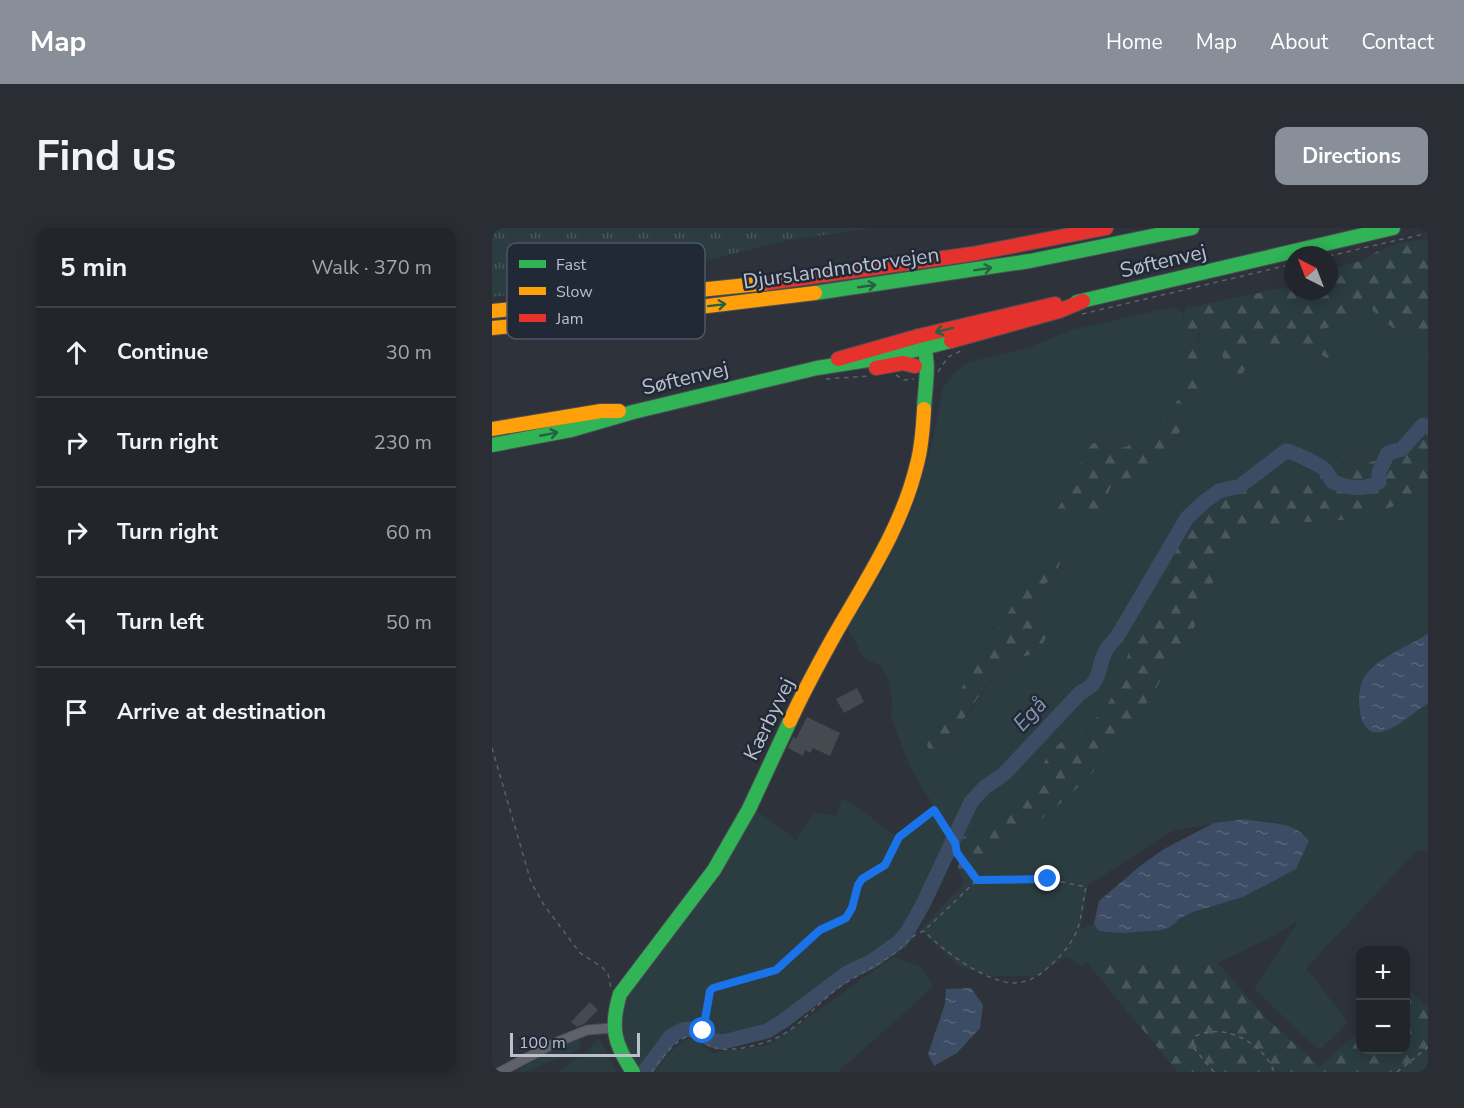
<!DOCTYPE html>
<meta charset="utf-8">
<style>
:root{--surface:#22262c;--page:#2a2e34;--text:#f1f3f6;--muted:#a2a5a9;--line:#3f4348;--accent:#898f99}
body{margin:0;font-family:"Nunito Sans",sans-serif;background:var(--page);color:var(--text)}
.controls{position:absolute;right:18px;bottom:18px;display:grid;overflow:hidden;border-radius:12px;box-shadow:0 3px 15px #0003}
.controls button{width:54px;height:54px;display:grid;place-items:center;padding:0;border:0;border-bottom:2px solid var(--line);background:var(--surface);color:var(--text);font:30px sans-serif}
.compass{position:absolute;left:792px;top:18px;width:54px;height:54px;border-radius:50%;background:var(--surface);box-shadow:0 3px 15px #0003;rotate:318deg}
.scale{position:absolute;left:18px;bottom:15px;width:130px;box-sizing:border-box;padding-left:6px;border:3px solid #bac0cb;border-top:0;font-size:16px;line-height:21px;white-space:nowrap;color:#bac0cb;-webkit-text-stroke:4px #212937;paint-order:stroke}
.stop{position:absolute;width:18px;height:18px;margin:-14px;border:4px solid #1a73e8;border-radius:50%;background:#fff}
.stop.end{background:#1a73e8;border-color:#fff;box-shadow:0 2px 6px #0008}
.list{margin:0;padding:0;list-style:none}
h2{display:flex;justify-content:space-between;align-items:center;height:78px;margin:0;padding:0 24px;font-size:26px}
h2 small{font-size:20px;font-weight:400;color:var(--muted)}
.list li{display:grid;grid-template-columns:39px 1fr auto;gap:18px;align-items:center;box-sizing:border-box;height:90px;padding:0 24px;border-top:2px solid var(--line)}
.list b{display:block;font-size:22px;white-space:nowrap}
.list em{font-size:20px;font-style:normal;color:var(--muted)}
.icon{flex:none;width:33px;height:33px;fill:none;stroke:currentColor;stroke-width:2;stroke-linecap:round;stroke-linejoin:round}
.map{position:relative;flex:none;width:936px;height:844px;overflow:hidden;border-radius:12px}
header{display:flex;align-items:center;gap:36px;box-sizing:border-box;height:84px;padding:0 30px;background:var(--accent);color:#fff}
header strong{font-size:28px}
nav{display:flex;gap:33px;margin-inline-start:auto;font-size:21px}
.intro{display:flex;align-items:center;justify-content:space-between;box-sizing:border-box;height:144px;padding:0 36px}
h1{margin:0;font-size:42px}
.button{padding:15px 27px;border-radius:12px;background:var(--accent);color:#fff;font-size:21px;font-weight:700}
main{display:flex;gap:36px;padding:0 36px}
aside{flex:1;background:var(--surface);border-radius:12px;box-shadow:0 3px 15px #0003}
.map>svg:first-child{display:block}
.grass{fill:#2b3d41;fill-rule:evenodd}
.forest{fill:url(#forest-firs)}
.park{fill:url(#park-tufts)}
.water{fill:url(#water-ripples)}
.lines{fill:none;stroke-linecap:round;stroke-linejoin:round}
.river{stroke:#3d4c65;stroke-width:15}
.building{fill:#454950}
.street-casing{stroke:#4b4e54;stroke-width:11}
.fast-casing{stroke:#4b4e54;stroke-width:16}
.slow-casing{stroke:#4b4e54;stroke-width:16}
.jam-casing{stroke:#4b4e54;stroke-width:16}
.path{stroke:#5c6166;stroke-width:1.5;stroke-dasharray:4.5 4.5;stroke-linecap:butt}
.street{stroke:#5f6269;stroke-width:9}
.fast{stroke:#30b455;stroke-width:14}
.slow{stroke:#ff9f0a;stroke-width:14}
.jam{stroke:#e5322d;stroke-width:14}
.oneway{stroke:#276143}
.route{stroke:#1a73e8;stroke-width:8}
.labels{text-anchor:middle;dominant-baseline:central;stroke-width:5;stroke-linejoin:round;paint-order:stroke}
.street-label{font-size:21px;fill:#bac0cb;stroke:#212937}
.water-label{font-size:22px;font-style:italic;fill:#8395b1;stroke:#212937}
.key{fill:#212937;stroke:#4f5663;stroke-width:1.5}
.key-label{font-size:16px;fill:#bac0cb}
</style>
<header>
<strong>Map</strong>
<nav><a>Home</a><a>Map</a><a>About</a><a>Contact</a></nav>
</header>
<div class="intro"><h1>Find us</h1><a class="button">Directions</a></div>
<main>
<aside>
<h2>5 min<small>Walk · 370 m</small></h2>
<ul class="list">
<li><svg class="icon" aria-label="ahead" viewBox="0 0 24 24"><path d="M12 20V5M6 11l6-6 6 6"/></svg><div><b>Continue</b></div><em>30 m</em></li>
<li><svg class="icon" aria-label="right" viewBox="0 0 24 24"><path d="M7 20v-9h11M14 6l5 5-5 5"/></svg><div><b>Turn right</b></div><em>230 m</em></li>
<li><svg class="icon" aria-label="right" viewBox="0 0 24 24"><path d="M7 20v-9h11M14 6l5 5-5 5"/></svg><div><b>Turn right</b></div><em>60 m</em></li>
<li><svg class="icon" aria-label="left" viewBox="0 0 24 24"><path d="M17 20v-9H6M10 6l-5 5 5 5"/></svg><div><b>Turn left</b></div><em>50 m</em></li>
<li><svg class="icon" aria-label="arrive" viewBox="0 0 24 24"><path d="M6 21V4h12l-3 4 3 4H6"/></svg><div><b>Arrive at destination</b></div></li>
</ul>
</aside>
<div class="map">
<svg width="936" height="844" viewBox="0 0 936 844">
<defs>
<pattern id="forest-firs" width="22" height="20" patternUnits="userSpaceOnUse" patternTransform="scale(1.5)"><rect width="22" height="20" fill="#2b3d41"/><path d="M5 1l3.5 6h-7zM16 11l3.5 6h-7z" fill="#48575b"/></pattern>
<pattern id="park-tufts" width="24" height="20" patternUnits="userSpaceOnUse" patternTransform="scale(1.5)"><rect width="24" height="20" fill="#2b3d41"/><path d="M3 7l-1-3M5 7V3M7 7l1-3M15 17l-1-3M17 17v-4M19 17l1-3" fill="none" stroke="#48575b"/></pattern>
<pattern id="water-ripples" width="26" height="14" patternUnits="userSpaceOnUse" patternTransform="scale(1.5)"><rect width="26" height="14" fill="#3d4c65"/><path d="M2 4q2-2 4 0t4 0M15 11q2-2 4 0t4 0" fill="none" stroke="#57647a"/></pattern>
</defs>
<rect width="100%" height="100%" fill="#2e333b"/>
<g class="grass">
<path d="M875,65l7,1 3,20 16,14 18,2 15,20 2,11v62l-21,12 -3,8 -21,16 -18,4 -11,-4 -15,7 -23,-9 -2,8 -17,17h-9l-5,-7 -23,-6 -20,17 -33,8 -31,38 -3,35 -12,48c-30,9 -35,55 -48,80 -6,12 -25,34 -36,41 -6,2 -12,4 -17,7 -18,12 -19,36 -33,49 -19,18 -47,33 -68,48l-7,-4 -48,97 -32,25 -25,11 -76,55 -44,11 -19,-4 -18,-6 -24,11 -25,33 -21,-29 -3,-30 103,-134 35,-66 41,30 19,-28 21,4 6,-18 16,9 43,34 35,-31 -26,-43 -19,-49 1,-21 -4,-19 -7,-12 -17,-8 -17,-30 33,-52 33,-68 19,-64 11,-56 12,-16 14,-10 61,-15 41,-17 102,-23 11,7c-5,22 4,43 2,65 -2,24 -37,62 -60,68 -9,3 -19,-2 -28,-5l-14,13 -14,35 -19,28 -3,18 16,-8 13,-17h24l10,-25 5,-5 28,-6 28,-29 32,-59 -6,-41 2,-16 3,-1 10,11 11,19 -3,8 4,6 10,4 8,-4 12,-21 8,-3h8l15,-6h12l28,15 5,-1 2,-5 -15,-9 -2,-5c5,-13 15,-9 24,-15 12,-8 21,-17 27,-30zM568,335c-6,18 -15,17 -21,31l6,5 -11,22 -12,37 -17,2c-18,29 -40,54 -56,85l38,-96 51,-85z"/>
<path d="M936,256v365l-12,2 -110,117 42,54 -29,28 -65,-61 44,-68 -32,19 -49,23h-74l-54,-2 -8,5 -14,-10 -33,20h-42l-32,-9 -40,-37 56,-59 127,-109 91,-134 11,-30 29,-56 9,-10 51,-9 61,-4 37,-12zM753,591l35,4 -37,74 -50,15 -14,7 -7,7 -51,7 -22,-3 -5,-6 -14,5 8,-44 86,-55z"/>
<path d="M401,729l29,10 11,20 -95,85h-183c5,-8 25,-33 34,-33 7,0 18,10 25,14l55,-8z"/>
<path d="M107,810l18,34h-60l28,-19z"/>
<path d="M86,811l3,2 -3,9 -53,22h-10l39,-24z"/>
</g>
<g class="forest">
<path d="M936,11v122l-2,-11 -15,-20 -18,-2 -21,-18 3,-10 -1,-6h-7c-7,12 -15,21 -27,29 -9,6 -19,2 -24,15l2,5 15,9 -1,5 -5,1 -29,-15h-12l-15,6h-8l-8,3 -12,21 -8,4 -10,-4 -4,-6 3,-8 -15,-25 -6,-5 -5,4 -1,5 7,49 -32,59 -14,22 -14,7 -28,6 -5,5 -10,25h-24l-13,17 -16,8 3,-18 19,-28 14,-35 8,-11 6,-2 17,6 11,-1 28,-17 24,-30 8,-19 -4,-56 4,-17 107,-22v5h36v-17l6,-6 29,-8 12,-8 24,-9z"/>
<path d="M936,195v61l-36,23 -37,12 -61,4 -51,9 -9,10 -29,56 -11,30 -63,99 -28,35 -35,35 -104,86 -6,-15 1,-28c20,-14 50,-32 68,-48 14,-13 15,-37 33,-49 5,-4 11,-5 17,-7 11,-7 30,-29 36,-41 13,-26 17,-69 48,-80l12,-48 3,-35 28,-30 15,-11 21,-5 20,-17 13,-5 15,18h9l17,-17 2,-8 16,2 8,7 14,-7 11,4 18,-4 21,-16 3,-8z"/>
<path d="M564,327l4,8c-6,18 -15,17 -21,31l6,5 -11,21 16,5c-7,29 -19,31 -45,35 -9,14 -19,26 -28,39 -14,18 -22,41 -39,55l-9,-4 -2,-6 111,-180 6,-8z"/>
<path d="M594,733l57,2h74l47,53 56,51 40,-37v20h46l1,-62 21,20v64h-250z"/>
</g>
<path class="park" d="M0,0h380l-88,13 -101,25 -53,11 -138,20z"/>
<g class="water">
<path d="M936,406v69c-15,9 -29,25 -47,29 -23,6 -25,-36 -19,-50 1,-5 7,-11 11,-15 12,-11 40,-24 55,-33z"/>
<path d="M753,591c23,5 49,1 64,22l-13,28 -53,28 -50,15 -14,7 -7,7 -10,4 -41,3 -22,-2 -5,-7 5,-23 41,-35 24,-17 50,-26z"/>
<path d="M479,760l12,17 -3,23 -23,25 -23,13 -6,-12 17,-50 1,-15z"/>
</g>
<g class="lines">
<path class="river" d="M152,844l27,-36 11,-6 9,-1 21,11 11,2 44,-11 16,-10 64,-48 25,-12 28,-20 8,-10 16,-29 47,-100 14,-15 19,-13 76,-81c22,-11 16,-21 25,-41 2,-5 8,-11 12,-15l70,-119 17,-16 15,-11 21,-5 46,-35c6,0 36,15 39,19 3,3 5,9 8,12 17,6 30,9 46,0v-10l9,-19 14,-4 21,-24 5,2"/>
</g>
<g class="building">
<path d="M365,460l7,14 -20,11 -8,-14z"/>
<path d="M315,489l33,16 -10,23 -17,-8 -3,5 -5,-3 -2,6 -15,-8 5,-11 3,2z"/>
<path d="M98,774l8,8 -14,14 -7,3 -6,-5z"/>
</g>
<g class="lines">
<defs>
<path id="street" d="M8,844l55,-29 32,-13 26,-2"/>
<g id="fast">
<path d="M323,65l215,-32 162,-33"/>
<path d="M585,74l316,-74"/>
<path d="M427,108c13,21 6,49 5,73"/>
<path d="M0,217l79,-15 62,-18 184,-44 70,-11 64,-16"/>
<path d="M141,844c-19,-28 -23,-45 -13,-78l94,-124 35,-61 41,-88"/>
</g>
<g id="slow">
<path d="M0,83l276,-28"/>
<path d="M0,100l141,-13 182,-22"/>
<path d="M0,201l109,-18h18"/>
<path d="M298,493c13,-29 29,-58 44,-85 32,-56 68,-109 83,-172 5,-18 6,-36 7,-55"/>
</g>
<g id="jam">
<path d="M276,55l204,-29 134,-26"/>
<path d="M459,113l108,-30 24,-10"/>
<path d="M346,131l81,-23 136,-32"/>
<path d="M384,140l27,-5 12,3"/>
</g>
</defs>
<use href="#street" class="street-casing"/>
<use href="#fast" class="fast-casing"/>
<use href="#slow" class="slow-casing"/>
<use href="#jam" class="jam-casing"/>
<g class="path">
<path d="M837,28l99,-23"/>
<path d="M590,86l211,-50"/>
<path d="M446,144l10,-15 15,-7"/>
<path d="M404,147l8,5 10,-1"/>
<path d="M334,151l43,-3"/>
<path d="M0,520l39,134 13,23 36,48 22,14 6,7 3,14"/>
<path d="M207,809l4,-6 7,-40 3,-3 63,-18 44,-40 26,-12 6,-10 6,-23 4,-6 23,-14 14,-28 35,-27 21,33 2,10 19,26"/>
<path d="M160,844c8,-12 31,-45 48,-34 9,6 6,8 19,11 15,2 36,-3 50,-8 29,-10 47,-38 72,-55 18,-12 37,-21 54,-33 11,-8 15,-18 29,-22l53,-51 71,-1 38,8c-3,13 -4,28 -8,41 -5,14 -16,27 -27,37 -27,25 -45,21 -76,5 -19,-11 -35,-23 -51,-39"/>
<path d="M722,844l-22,-26 2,-9c29,-16 70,6 80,35"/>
<path d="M905,844l31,-25"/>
</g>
<use href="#street" class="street"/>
<use href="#fast" class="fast"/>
<use href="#slow" class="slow"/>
<use href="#jam" class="jam"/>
</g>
<defs><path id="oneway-shaft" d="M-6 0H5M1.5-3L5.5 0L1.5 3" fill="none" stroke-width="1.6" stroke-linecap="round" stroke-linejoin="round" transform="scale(1.5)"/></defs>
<g class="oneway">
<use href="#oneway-shaft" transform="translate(491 41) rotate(-9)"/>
<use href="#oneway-shaft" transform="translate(375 58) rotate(-8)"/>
<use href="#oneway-shaft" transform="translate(225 77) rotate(-7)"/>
<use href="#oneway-shaft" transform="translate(452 102) rotate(166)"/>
<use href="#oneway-shaft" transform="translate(57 206) rotate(-11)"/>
</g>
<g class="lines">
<path class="route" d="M211,803l7,-40 3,-3 63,-18 44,-40 26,-12 6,-10 6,-23 4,-6 23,-14 14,-28 35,-27 21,33 2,10 20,27 71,-1"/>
</g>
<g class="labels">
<g class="street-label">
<text transform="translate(671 33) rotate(-13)">Søftenvej</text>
<text transform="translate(349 40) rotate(-8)">Djurslandmotorvejen</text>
<text transform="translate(193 150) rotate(-13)">Søftenvej</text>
<text transform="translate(277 491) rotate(-64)">Kærbyvej</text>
</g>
<g class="water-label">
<text transform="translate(538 486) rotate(-47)">Egå</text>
</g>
</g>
<rect x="15" y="15" width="198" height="96" rx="9" class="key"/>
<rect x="27" y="32" width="27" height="8" fill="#30b455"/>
<rect x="27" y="59" width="27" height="8" fill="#ff9f0a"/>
<rect x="27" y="86" width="27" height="8" fill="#e5322d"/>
<g class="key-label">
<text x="64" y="42">Fast</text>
<text x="64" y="69">Slow</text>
<text x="64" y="96">Jam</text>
</g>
</svg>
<div class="controls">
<button>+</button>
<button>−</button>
</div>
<svg class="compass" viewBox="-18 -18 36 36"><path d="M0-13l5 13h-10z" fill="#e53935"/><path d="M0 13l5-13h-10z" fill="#a2a5a9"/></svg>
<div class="scale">100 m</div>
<div class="stop" style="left:211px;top:803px"></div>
<div class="stop end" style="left:556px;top:651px"></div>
</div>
</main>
